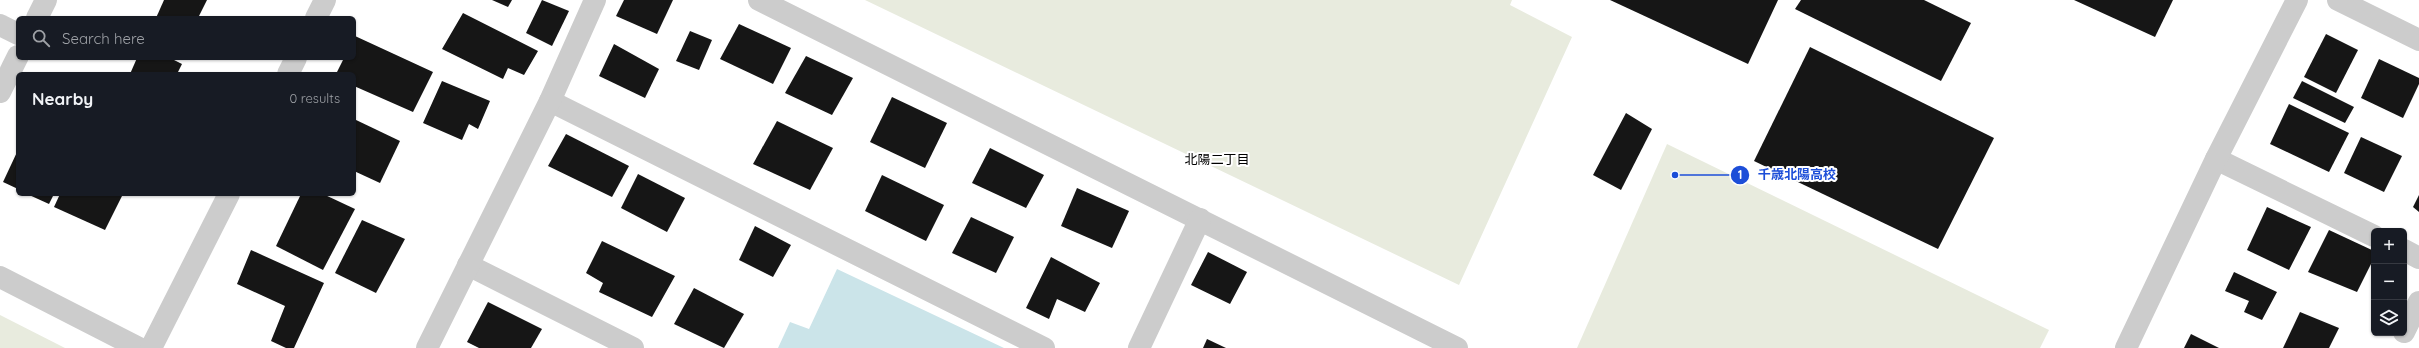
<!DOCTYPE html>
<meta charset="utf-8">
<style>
:root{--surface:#171b24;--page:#20242c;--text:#f1f3f6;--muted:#9ea1a6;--line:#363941}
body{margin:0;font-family:Quicksand,"Noto Sans JP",sans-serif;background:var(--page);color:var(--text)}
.controls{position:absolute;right:12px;bottom:12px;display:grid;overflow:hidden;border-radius:6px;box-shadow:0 1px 3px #0004}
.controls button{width:36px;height:36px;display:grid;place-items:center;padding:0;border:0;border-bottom:1px solid var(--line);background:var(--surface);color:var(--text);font:20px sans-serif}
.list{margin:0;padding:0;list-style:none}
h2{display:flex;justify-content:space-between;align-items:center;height:52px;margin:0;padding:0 16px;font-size:17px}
h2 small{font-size:13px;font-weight:400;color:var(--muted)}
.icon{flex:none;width:22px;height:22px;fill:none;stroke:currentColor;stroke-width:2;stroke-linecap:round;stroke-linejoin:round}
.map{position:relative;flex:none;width:2419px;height:348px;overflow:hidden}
.search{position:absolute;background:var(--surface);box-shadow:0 1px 3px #0004;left:16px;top:16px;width:340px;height:44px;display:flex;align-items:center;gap:10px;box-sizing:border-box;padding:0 14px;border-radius:6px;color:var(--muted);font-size:15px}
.panel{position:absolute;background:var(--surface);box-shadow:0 1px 3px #0004;left:16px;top:72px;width:340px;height:124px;border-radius:6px}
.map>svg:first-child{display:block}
.green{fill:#e8ebde}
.water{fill:#cbe4e9}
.building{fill:#161616}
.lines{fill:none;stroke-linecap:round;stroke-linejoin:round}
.minor{stroke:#ccc;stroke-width:22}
.tertiary{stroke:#ccc;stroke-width:22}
.labels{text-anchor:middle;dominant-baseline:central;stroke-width:4;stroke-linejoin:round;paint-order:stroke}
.neighbourhood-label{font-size:13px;fill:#000;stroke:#fff}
.leader{fill:none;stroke:#1d4ed8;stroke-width:1.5}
.callout-dot{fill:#1d4ed8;stroke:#fff;stroke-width:1.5}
.mark-label{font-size:12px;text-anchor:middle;font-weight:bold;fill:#fff}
.callout-label{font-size:13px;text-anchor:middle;font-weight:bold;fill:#1d4ed8;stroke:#fff;stroke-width:4;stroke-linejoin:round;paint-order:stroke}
</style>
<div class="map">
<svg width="2419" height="348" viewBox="0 0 2419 348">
<rect width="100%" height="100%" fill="#fff"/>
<g class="green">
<path d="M865,0h647l-2,5 62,32 -113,248z"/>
<path d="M1667,144l382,186 -9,18h-463z"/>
<path d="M0,315l65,33h-65z"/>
</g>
<path class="water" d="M837,269l167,79h-226l12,-26 19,7z"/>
<g class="building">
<path d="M164,0h43l-9,18h-42z"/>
<path d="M492,0h20l-4,7z"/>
<path d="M542,0l27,11 -17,35 -26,-13z"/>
<path d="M624,0h49l-16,34 -41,-18z"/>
<path d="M1610,0h168l-30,64z"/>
<path d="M1801,0h123l47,23 -30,58 -146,-72z"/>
<path d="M2074,0h99l-18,37z"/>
<path d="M463,13l75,38 -14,24 -16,-7 -5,11 -61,-30z"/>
<path d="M739,24l52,24 -18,36 -53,-25z"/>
<path d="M690,31l22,9 -13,30 -23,-9z"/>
<path d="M2326,34l32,16 -22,43 -32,-16z"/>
<path d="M355,36l78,36 -20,40 -59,-26v-12h-18l8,-16h10z"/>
<path d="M614,44l45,25 -14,29 -46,-22z"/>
<path d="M1810,47l184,91 -56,111 -184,-88z"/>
<path d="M806,56l47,22 -21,37 -47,-22z"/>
<path d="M137,58h33l12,6 -5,10h-47z"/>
<path d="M2379,59l40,19v6l-16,34 -42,-20z"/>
<path d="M442,81l48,20 -12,28 -9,-5 -7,16 -39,-17z"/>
<path d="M2302,81l52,26 -9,16 -52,-25z"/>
<path d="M892,97l55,26 -22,45 -55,-26z"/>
<path d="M2289,104l60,29 -20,39 -59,-28z"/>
<path d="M1626,113l26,16 -31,61 -28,-15z"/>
<path d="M354,119l46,22 -20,42 -26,-12z"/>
<path d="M777,121l56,27 -23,42 -57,-26z"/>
<path d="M566,134l63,32 -17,31 -64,-31z"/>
<path d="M2361,137l41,19 -18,36 -40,-19z"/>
<path d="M990,148l54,27 -18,33 -54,-25z"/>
<path d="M18,150v39l-15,-7z"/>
<path d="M638,174l47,24 -18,34 -46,-24z"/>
<path d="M882,175l62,30 -18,36 -61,-30z"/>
<path d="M1077,188l52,23 -17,37 -51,-22z"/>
<path d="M27,194h27l-5,10z"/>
<path d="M60,194h63l-18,36 -51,-23z"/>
<path d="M301,194h22l32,15 -32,61 -47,-24z"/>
<path d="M2419,195v17l-6,-5z"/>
<path d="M2267,207l44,20 -22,43 -42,-20z"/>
<path d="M971,217l43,20 -18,36 -44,-20z"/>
<path d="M362,220l43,19 -29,54 -41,-20z"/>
<path d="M755,226l36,19 -18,32 -34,-17z"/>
<path d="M2329,230l45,21v7l-17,34 -49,-20z"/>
<path d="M602,241l73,35 -23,41 -53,-25 4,-9 -17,-10z"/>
<path d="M251,250l73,33 -30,65h-8l-15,-7 14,-35 -48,-22z"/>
<path d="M1208,252l39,20 -17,32 -39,-19z"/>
<path d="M1051,257l49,26 -15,29 -28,-13 -8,20 -23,-11z"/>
<path d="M2234,272l43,20 -15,28 -18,-8 5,-11 -24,-10z"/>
<path d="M694,288l50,26 -20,34 -50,-24z"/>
<path d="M488,302l54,27 -11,19h-52l-12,-6z"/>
<path d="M2300,312l39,16 -10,20h-46z"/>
<path d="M2191,334l28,14h-35z"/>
<path d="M1207,339l19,9h-23z"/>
</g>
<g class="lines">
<g class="minor">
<path d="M759,0l698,348"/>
<path d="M2338,0l81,40"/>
<path d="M37,18l9,-18"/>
<path d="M0,25l18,9"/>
<path d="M0,92l18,-36"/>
<path d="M550,101l494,247"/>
<path d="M2216,159l158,77"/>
<path d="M2404,250l15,8"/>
<path d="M468,265l165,83"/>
<path d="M2404,332l15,-30"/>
<path d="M427,348l123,-247 45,-101"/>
<path d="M1139,348l61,-129"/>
</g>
<g class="tertiary">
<path d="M316,18l9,-18"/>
<path d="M288,74l8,-16"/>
<path d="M0,277l139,71"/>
<path d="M151,348l78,-154"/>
<path d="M2126,348l90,-189 81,-159"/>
</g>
</g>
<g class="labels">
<g class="neighbourhood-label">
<text x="1217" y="159">北陽二丁目</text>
</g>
</g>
<path class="leader" d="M1675 175L1740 175"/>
<g class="callout-dot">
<circle cx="1675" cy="175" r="4"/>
<circle cx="1740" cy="175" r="10"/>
</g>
<g class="mark-label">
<text x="1740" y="179">1</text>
</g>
<g class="callout-label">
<text x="1797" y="179">千歳北陽高校</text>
</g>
</svg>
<div class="controls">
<button>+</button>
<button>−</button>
<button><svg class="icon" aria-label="layers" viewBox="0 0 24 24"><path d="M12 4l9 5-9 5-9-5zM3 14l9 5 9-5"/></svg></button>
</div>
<div class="search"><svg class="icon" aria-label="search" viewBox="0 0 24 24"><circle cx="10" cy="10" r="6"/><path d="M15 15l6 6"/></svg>Search here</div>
<section class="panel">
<h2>Nearby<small>0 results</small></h2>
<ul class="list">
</ul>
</section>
</div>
